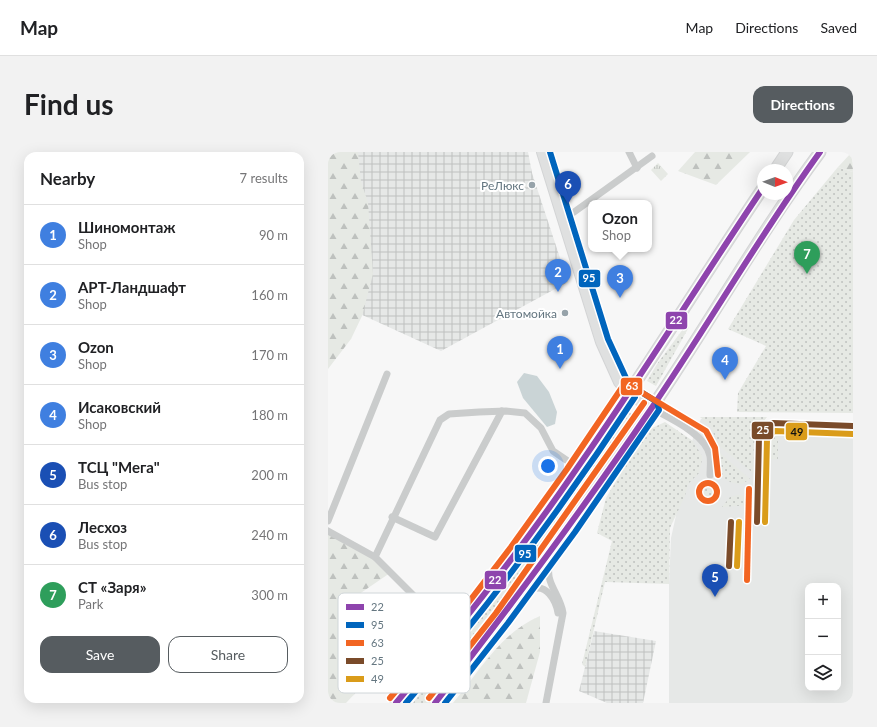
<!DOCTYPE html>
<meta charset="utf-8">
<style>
:root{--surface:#fff;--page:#f2f2f2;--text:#202124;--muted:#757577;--line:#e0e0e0;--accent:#565c60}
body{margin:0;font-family:Lato,sans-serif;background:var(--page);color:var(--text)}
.controls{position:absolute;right:12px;bottom:12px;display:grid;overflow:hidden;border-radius:8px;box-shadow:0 4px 16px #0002}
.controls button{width:36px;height:36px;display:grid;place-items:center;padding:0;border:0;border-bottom:1px solid var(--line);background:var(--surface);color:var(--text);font:20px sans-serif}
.compass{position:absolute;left:429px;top:12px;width:36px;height:36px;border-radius:50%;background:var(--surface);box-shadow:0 4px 16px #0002;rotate:91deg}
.you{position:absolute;left:220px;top:314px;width:14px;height:14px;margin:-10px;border:3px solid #fff;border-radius:50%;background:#1a73e8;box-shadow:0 0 0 6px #1a73e833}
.badge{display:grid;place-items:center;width:26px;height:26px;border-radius:50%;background:var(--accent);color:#fff;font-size:13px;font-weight:700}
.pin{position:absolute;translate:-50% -33px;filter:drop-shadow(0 1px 2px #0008)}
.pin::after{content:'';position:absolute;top:21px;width:14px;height:12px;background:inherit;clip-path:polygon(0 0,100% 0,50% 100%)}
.popup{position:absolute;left:260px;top:48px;width:64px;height:52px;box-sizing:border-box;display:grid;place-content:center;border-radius:8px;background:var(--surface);filter:drop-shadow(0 1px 3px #0005);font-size:13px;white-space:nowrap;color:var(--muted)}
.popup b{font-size:15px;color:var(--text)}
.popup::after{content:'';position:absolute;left:50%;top:100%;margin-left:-8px;border:8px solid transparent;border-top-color:var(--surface)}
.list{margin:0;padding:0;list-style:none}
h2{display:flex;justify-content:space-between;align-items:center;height:52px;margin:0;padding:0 16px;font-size:17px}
h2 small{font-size:13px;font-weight:400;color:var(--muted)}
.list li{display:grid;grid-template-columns:26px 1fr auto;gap:12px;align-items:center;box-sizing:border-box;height:60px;padding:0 16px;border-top:1px solid var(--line)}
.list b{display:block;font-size:15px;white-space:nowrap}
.list p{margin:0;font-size:13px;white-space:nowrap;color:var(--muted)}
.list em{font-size:13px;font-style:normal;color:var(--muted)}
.actions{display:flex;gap:8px;padding:12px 16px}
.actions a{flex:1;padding:9px 0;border:1px solid var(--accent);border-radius:12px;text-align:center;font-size:14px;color:var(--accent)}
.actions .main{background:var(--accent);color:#fff}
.icon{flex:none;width:22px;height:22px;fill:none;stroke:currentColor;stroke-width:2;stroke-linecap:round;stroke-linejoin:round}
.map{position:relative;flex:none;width:525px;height:551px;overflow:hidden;border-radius:12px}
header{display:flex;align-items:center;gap:24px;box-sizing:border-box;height:56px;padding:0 20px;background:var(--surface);border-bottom:1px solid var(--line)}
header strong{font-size:19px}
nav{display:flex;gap:22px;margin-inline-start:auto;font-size:14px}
.intro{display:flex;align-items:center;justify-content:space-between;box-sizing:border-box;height:96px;padding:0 24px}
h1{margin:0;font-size:28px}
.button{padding:10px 18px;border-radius:12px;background:var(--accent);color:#fff;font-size:14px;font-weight:700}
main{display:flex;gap:24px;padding:0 24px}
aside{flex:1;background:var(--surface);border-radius:12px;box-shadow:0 4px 16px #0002}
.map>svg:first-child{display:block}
.built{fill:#e6e8e7;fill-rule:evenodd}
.industrial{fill:url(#industrial-grid)}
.grass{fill:url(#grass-dots)}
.forest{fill:url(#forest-firs)}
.park{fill:url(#park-tufts)}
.water{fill:#cad4d6}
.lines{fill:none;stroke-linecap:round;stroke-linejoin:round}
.secondary-casing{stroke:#d3d4d5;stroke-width:12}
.primary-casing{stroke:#d3d4d5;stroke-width:13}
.street{stroke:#cacccc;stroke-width:7}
.secondary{stroke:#dfe0e0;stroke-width:10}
.primary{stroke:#dfe0e0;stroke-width:11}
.bus-1-casing{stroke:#fff;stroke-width:9}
.bus-2-casing{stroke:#fff;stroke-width:9}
.bus-3-casing{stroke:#fff;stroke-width:9}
.bus-4-casing{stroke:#fff;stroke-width:9}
.bus-5-casing{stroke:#fff;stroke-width:9}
.bus-1{stroke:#8e44ad;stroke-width:6}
.bus-2{stroke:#0065bd;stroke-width:6}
.bus-3{stroke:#f26522;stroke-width:6}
.bus-4{stroke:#7a4b2a;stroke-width:6}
.bus-5{stroke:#da9c1a;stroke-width:6}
.poi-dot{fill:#97a3aa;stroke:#fff;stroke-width:1.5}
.labels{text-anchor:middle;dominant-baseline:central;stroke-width:4;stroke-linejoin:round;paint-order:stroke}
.poi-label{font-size:12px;fill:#647680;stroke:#fff;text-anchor:end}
.key{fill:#fff;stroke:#d0d6d9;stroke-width:1}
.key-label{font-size:11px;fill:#647680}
.line-badge{stroke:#fff;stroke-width:1.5}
.badge-label{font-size:11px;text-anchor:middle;font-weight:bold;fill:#fff}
.pale-badge-label{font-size:11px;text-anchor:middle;font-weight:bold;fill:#111}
</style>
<header>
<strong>Map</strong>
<nav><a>Map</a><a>Directions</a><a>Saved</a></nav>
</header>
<div class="intro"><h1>Find us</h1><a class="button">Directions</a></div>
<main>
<aside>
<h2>Nearby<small>7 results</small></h2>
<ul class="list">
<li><span class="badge" style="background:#3f7fe0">1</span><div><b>Шиномонтаж</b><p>Shop</p></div><em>90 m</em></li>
<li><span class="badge" style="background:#3f7fe0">2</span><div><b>АРТ-Ландшафт</b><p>Shop</p></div><em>160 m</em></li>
<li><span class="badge" style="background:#3f7fe0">3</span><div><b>Ozon</b><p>Shop</p></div><em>170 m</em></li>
<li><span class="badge" style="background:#3f7fe0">4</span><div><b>Исаковский</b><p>Shop</p></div><em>180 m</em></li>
<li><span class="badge" style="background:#1a4fb4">5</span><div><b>ТСЦ &quot;Мега&quot;</b><p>Bus stop</p></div><em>200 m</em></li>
<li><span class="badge" style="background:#1a4fb4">6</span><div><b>Лесхоз</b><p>Bus stop</p></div><em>240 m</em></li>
<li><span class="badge" style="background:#2e9e5b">7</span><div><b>СТ «Заря»</b><p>Park</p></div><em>300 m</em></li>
</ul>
<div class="actions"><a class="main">Save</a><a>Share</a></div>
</aside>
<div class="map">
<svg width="525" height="551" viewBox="0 0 525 551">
<defs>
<pattern id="industrial-grid" width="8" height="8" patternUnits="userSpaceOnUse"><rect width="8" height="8" fill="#e6e8e7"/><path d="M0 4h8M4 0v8" fill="none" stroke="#bec1c0"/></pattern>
<pattern id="grass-dots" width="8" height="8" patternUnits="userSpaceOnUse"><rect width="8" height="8" fill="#e6e9e4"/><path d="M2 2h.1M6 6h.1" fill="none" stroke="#bec1be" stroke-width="1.8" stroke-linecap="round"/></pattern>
<pattern id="forest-firs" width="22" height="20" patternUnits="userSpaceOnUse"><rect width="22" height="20" fill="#e6e9e4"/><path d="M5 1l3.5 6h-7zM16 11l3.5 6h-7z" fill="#bec1be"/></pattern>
<pattern id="park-tufts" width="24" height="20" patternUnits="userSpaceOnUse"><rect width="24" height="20" fill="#e6e9e4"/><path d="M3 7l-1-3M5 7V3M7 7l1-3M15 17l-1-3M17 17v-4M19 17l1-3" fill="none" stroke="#bec1be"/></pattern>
</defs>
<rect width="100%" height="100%" fill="#f7f7f7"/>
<path class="built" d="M373,267l152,3v281h-184v-119l2,-46 22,-100zM480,434h30v102h-30z"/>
<g class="industrial">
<path d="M21,0h179l4,21 36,109 -127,69 -94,-43z"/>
<path d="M266,479l62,10 -13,62h-36l-28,-12z"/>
</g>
<g class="grass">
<path d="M510,15l15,5v241l-116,-1 1,-19 28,-47 -38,-17 66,-109z"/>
<path d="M358,173l3,2 -33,59 -9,-5 10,-17z"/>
<path d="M298,258l7,5 -28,46 -47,62 -22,34 -67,95 -40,51h-16l122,-158z"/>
<path d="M372,265h67c-16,20 -13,32 -14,56l-35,-28 -7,-18z"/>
<path d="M337,270l28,19 9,15v4l-3,13 -11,11 -3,12 -15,32 -1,56 -64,-2 -20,85 -3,-3 30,-123 -15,-8 9,-35 40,-67z"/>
<path d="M446,275l4,1v31l-16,1c0,-12 -1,-27 12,-33z"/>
<path d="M385,295l37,32 -8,5c-23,0 -27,-18 -29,-37z"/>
<circle cx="379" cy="340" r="11"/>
<path d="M410,343l8,1 7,9 -31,2 8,-10z"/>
</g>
<g class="forest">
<path d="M0,0h30l3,30 7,20 5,72 -11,42 -11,23 -23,30z"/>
<path d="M367,0h55l-34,33 -38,-14z"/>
<path d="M524,0l1,20 -15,-5z"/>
<path d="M0,379l47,26 15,16 -41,28 5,11 22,20 -9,24 11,13 -32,34h-18z"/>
<path d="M212,464v36l-14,51h-73c27,-32 47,-70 87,-87z"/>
</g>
<path class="park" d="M330,11l10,11 -7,7 -10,-11z"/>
<path class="water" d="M196,221l13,3 12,16 8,20 -2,12 -8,3 -24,-29 -6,-16z"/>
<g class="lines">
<defs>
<path id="secondary" d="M214,0l59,190 18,40 9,11 23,15"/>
<g id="primary">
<path d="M447,18l12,-18"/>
<path d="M68,551c72,-84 139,-171 201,-263 57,-83 110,-169 166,-252"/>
<path d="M107,551c75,-96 147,-194 216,-294 58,-85 108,-175 169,-257"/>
</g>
</defs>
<use href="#secondary" class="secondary-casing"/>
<use href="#primary" class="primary-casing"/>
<g class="street">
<path d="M301,0l8,16"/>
<path d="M235,68l89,-64"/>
<path d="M323,256c18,10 55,26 59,48 1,6 0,13 0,19"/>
<path d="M64,365l43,20 67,-126"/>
<path d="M0,369l59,-147"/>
<path d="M0,379l47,26 43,43 22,13 30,1"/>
<path d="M47,405l65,-137 9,-6 30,-2 27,-1 19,2 16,15 12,23 25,17"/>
<path d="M90,448l4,73"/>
<path d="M188,453c4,-5 9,-12 15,-15 15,-8 25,11 27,23"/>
<path d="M218,551l17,-90c-2,-16 -17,-30 -14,-45 1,-7 5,-14 8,-20"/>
</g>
<use href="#secondary" class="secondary"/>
<use href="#primary" class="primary"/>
<defs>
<g id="bus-1">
<path d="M68,551c62,-74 122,-149 177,-229 66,-93 126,-191 190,-286"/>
<path d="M107,551c75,-96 148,-194 216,-294 58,-85 109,-174 169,-257"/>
</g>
<g id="bus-2">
<path d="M78,551c83,-97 159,-199 229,-306"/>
<path d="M117,551l63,-80 67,-91 84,-122 -2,-8 -24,-15 -7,-9 -18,-39 -58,-187"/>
</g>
<g id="bus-3">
<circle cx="380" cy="340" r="9"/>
<path d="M419,428l2,-91"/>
<path d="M62,546l62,-74 59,-77 56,-78 56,-83h8l75,45 9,17 3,27"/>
<path d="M101,546l67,-85 148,-210"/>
</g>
<g id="bus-4">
<path d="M429,370l2,-85 5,-9 9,-5 80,3"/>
<path d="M401,414l2,-44"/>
</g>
<g id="bus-5">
<path d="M437,370l2,-83 3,-5 5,-3 78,3"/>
<path d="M409,414l2,-44"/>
</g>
</defs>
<use href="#bus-1" class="bus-1-casing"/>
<use href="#bus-2" class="bus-2-casing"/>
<use href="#bus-3" class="bus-3-casing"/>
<use href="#bus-4" class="bus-4-casing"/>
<use href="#bus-5" class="bus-5-casing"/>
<use href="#bus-1" class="bus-1"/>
<use href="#bus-2" class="bus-2"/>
<use href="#bus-3" class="bus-3"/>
<use href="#bus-4" class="bus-4"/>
<use href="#bus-5" class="bus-5"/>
</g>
<g class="poi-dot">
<circle cx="204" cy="33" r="4"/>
<circle cx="237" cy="161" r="4"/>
</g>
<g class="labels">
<g class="poi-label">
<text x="196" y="33">РеЛюкс</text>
<text x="229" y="161">Автомойка</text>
</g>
</g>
<rect x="10" y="441" width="132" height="100" rx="6" class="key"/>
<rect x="18" y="452" width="18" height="6" fill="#8e44ad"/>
<rect x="18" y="470" width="18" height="6" fill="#0065bd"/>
<rect x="18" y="488" width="18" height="6" fill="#f26522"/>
<rect x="18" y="506" width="18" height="6" fill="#7a4b2a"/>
<rect x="18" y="524" width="18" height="6" fill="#da9c1a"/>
<g class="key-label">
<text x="43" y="459">22</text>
<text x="43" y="477">95</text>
<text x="43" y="495">63</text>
<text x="43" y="513">25</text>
<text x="43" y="531">49</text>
</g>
<g class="line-badge">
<rect x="250" y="117" width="23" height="19" rx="4" fill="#0065bd"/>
<rect x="337" y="159" width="23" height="19" rx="4" fill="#8e44ad"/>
<rect x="292" y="225" width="23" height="19" rx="4" fill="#f26522"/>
<rect x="423" y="269" width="23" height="19" rx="4" fill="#7a4b2a"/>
<rect x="457" y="270" width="23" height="19" rx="4" fill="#da9c1a"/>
<rect x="186" y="392" width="23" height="19" rx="4" fill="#0065bd"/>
<rect x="156" y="418" width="23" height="20" rx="4" fill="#8e44ad"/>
</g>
<g class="badge-label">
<text x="261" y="130">95</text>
<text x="348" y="172">22</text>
<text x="304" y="238">63</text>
<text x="435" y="282">25</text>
<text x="197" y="406">95</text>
<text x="167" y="432">22</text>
</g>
<g class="pale-badge-label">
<text x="469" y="284">49</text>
</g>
</svg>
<div class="controls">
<button>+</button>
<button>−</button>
<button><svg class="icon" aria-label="layers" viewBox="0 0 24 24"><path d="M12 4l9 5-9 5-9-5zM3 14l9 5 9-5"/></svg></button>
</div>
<svg class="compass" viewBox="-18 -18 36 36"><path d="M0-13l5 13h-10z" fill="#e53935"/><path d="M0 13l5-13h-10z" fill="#757577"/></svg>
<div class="you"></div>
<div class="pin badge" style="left:232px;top:217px;background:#3f7fe0">1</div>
<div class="pin badge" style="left:230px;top:140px;background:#3f7fe0">2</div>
<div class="pin badge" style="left:292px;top:146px;background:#3f7fe0">3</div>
<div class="popup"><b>Ozon</b>Shop</div>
<div class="pin badge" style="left:397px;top:228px;background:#3f7fe0">4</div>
<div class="pin badge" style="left:387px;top:445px;background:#1a4fb4">5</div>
<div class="pin badge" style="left:240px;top:52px;background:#1a4fb4">6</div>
<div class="pin badge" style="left:479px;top:122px;background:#2e9e5b">7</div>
</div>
</main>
